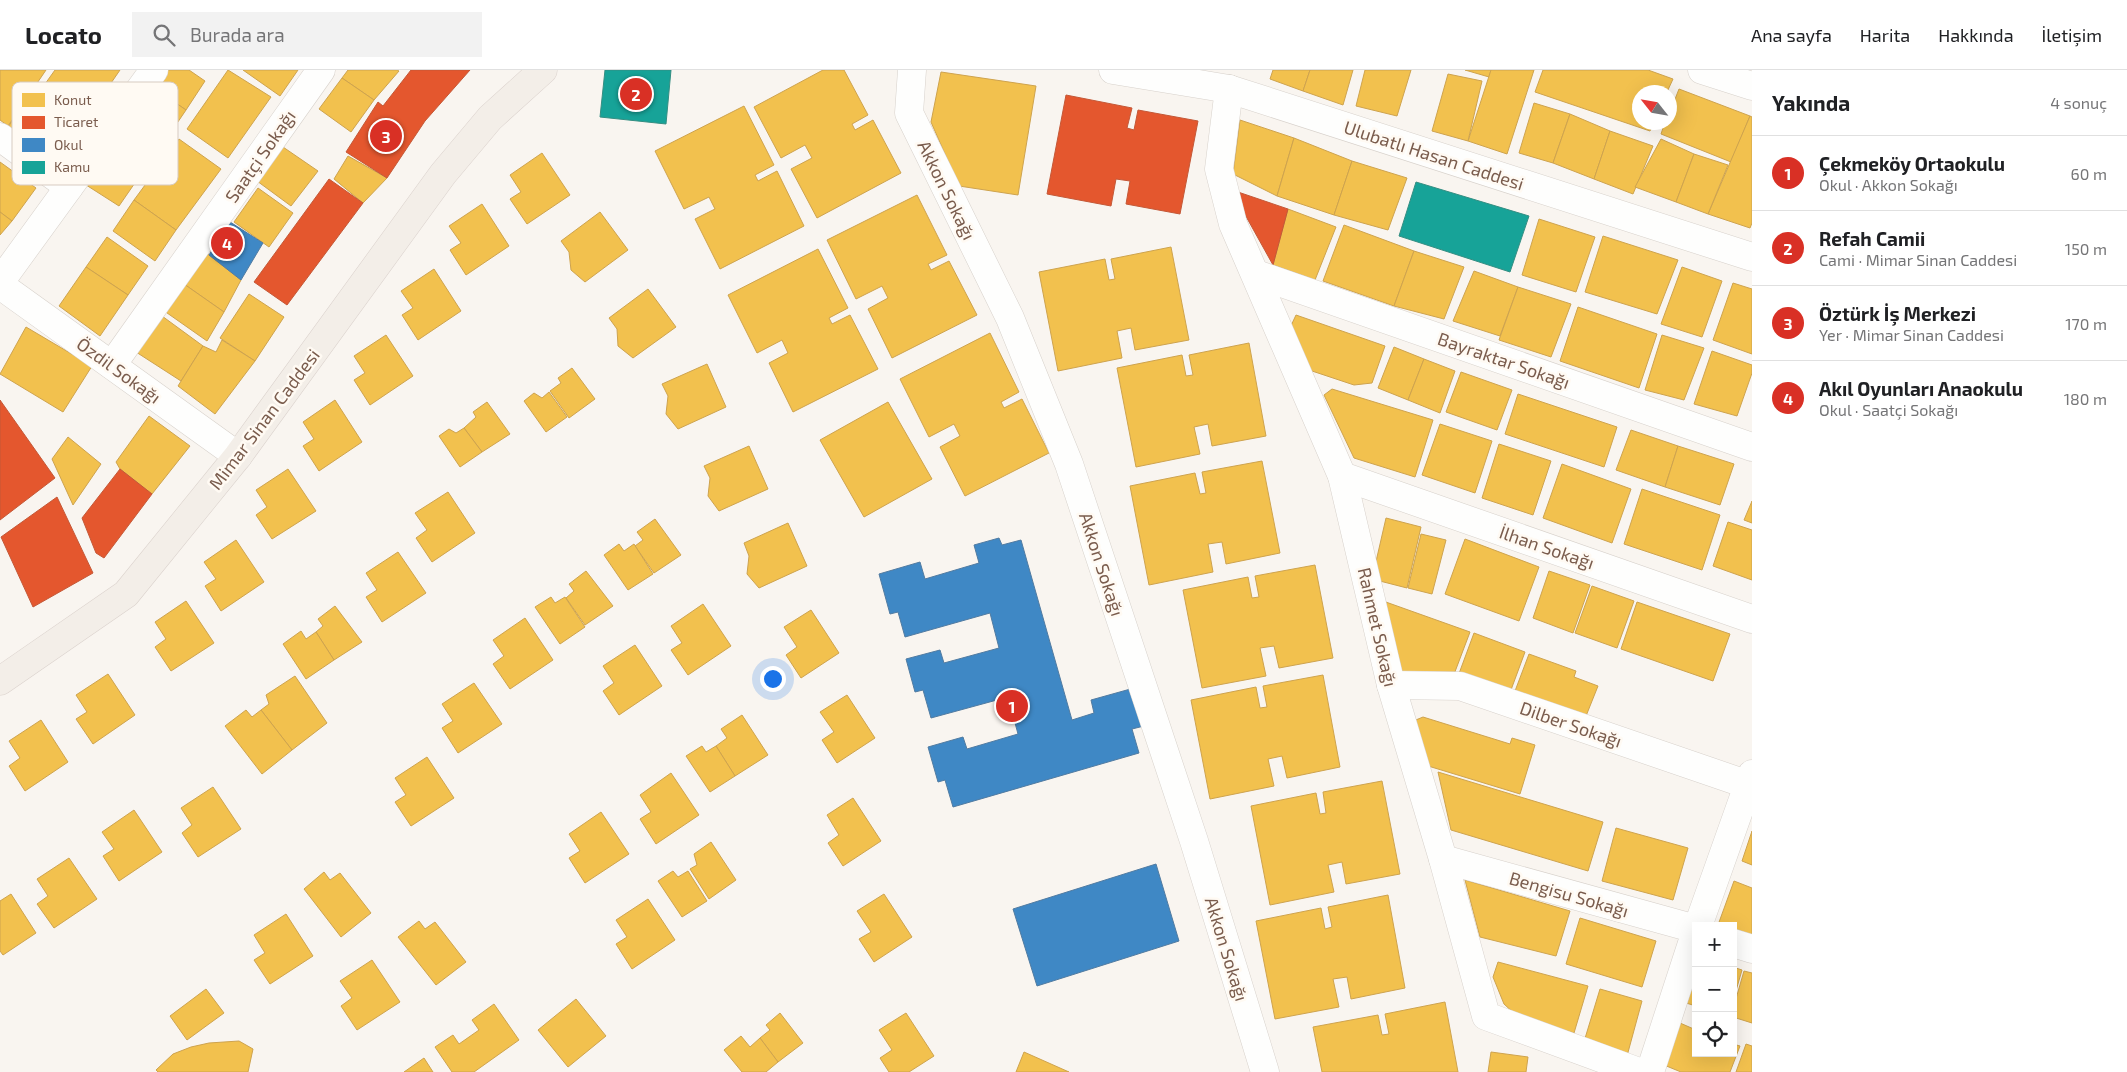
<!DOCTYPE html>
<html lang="tr">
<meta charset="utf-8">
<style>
:root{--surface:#fff;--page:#f2f2f2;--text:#202124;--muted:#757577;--line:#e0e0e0;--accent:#d93025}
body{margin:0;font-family:"Exo 2",sans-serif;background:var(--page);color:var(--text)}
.controls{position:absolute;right:15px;bottom:15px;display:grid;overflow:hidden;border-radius:0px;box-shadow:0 5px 20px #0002}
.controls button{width:45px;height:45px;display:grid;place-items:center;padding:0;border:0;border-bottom:1px solid var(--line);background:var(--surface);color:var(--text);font:25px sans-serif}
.compass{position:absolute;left:1632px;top:15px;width:45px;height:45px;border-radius:50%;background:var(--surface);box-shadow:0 5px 20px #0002;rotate:301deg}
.you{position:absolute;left:772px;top:608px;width:18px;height:18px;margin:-12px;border:4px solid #fff;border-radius:50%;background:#1a73e8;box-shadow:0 0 0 8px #1a73e833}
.badge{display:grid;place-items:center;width:32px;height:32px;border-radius:50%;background:var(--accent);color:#fff;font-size:16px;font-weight:700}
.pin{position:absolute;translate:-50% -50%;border:2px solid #fff;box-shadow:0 1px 5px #0006}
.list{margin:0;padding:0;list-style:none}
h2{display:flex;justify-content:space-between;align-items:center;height:65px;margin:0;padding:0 20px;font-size:21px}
h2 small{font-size:16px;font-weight:400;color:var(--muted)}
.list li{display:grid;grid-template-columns:32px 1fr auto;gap:15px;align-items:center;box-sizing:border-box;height:75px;padding:0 20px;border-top:1px solid var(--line)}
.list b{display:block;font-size:19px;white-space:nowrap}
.list p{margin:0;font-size:16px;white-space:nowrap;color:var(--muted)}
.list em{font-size:16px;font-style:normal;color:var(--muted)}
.icon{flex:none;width:28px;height:28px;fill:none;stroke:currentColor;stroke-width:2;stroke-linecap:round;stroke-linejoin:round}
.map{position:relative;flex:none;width:1752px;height:1002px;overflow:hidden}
header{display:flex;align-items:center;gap:30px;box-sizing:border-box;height:70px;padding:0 25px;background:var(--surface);border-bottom:1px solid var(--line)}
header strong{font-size:24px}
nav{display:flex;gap:28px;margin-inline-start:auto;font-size:18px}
.search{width:350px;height:45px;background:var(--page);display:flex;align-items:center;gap:12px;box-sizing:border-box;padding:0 18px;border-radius:0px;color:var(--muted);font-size:19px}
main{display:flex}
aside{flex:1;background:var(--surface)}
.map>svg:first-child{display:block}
.homes{fill:#f2c14e;stroke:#cea34e}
.shops{fill:#e4572e;stroke:#c45837}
.schools{fill:#3f88c5;stroke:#517ba1}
.public{fill:#17a398;stroke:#358e82}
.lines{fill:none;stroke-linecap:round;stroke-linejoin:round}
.minor-casing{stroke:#d7d1cb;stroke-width:29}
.major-casing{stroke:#dad1cc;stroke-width:29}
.minor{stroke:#fefefd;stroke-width:28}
.major{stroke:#f3eee8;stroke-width:28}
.labels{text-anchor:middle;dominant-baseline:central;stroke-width:5;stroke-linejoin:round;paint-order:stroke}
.street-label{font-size:18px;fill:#7a5c4d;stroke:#fffaf3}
.key{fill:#fffaf3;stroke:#d7cbc1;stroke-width:1}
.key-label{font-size:14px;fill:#7a5c4d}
</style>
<header>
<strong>Locato</strong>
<div class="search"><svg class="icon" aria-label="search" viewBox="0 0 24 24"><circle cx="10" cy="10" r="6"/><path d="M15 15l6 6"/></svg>Burada ara</div>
<nav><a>Ana sayfa</a><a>Harita</a><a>Hakkında</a><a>İletişim</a></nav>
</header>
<main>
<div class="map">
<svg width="1752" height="1002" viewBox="0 0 1752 1002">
<rect width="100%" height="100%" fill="#f9f5f0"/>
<g class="homes">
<path d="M0,0h46l-38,56 -8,-6z"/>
<path d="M55,0h65l-31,45 -44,-31z"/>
<path d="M162,0h27l16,11 -19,29 -36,-25z"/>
<path d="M228,0l43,27 -43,61 -41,-29z"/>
<path d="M243,0h55l-18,26z"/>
<path d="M348,0h49l2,1 -25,29 -32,-22z"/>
<path d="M823,0h21l24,45 -16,9 3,6 18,-10 28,53 -84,45 -26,-49 21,-11 -7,-13 -24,13 -27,-51z"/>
<path d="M1273,0h37l-7,21 -33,-12z"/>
<path d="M1310,0h43l-10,35 -40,-14z"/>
<path d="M1365,0h46l-14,46 -41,-10z"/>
<path d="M1465,0h26l-2,7z"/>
<path d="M1491,0h43l-27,84 -39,-13z"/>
<path d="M1543,0h105l25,9 -6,13h-27v30h14l-4,9 -115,-39z"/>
<path d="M941,2l95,14 -18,109 -59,-9 -28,-64z"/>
<path d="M1448,4l34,7 -14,60 -36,-10z"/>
<path d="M342,8l32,22 -23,32 -32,-23z"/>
<path d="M37,14l45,33 -29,44 -47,-31z"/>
<path d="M150,15l36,25 -19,28 -35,-25z"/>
<path d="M1679,19l71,27 -19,46 -70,-28 4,-12h5v-10z"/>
<path d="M1534,33l36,11 -17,49 -34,-10z"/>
<path d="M744,36l30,59 -19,10 3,6 19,-10 27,55 -84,43 -25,-50 20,-10 -6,-12 -25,12 -29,-58z"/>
<path d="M1570,44l40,17 -16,48 -41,-16z"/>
<path d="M1750,46l2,1v106l-2,5 -42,-14z"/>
<path d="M1240,50l54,18 -17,58 -44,-22z"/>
<path d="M126,54l33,24 -40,58 -36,-23z"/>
<path d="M1610,61l43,15 -20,48 -39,-15z"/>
<path d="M1294,68l58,23 -18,54 -57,-19z"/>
<path d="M179,69l42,30 -45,61 -42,-30z"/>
<path d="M1661,69l33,15 -18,48 -41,-15z"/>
<path d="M283,77l35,24 -27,35 -34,-25z"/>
<path d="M542,83l28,42 -43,29 -17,-25 11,-7 -11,-17z"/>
<path d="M1694,84l34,11 -20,49 -32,-12z"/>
<path d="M348,86l39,22 -24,25 -29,-24z"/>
<path d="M1352,91l55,17 -19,52 -54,-15z"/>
<path d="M0,92l36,26 -24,33 -12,-9z"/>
<path d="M258,118l35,25 -24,34 -35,-25z"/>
<path d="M917,125l30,60 -19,9 3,6 18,-9 28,54 -85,43 -24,-49 20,-11 -6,-12 -26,13 -29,-59z"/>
<path d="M134,130l42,30 -21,31 -42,-30z"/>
<path d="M482,134l27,42 -43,29 -16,-25 11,-7 -12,-17z"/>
<path d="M1288,139l48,18 -21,53 -42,-15z"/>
<path d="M0,142l12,9 -12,14z"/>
<path d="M600,142l28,38 -43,32 -14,-12 -2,-18 -8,-11z"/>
<path d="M1539,149l56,18 -19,55 -54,-17z"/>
<path d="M1344,155l70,26 -20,55 -71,-25z"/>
<path d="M1603,166l75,24 -21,54 -72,-22z"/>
<path d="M107,167l41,29 -20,29 -42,-28z"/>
<path d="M1171,177l18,93 -54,10 -4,-22 -14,3 5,27 -64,13 -19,-99 66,-13 4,21 6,-1 -4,-20z"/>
<path d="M818,179l30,59 -19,10 3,6 18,-9 28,54 -85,43 -24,-49 19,-10 -6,-13 -25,13 -29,-58z"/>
<path d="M1414,181l50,16 -20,52 -50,-13z"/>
<path d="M205,182l36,28 -17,32 -40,-28z"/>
<path d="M86,197l42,28 -28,41 -41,-30z"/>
<path d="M1682,197l40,14 -20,56 -41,-13z"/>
<path d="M434,199l27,42 -43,29 -16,-25 11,-7 -12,-17z"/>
<path d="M1474,201l44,16 -18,49 -47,-15z"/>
<path d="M1733,213l19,6v65l-39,-14z"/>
<path d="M184,214l40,28 -17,29 -47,-33z"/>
<path d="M1518,217l53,17 -20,53 -52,-17z"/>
<path d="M648,219l28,38 -43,31 -15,-12 -1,-17 -8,-11z"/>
<path d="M249,224l35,23 -29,44 -35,-23z"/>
<path d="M1578,237l79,27 -18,54 -79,-27z"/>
<path d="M1296,245l89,31 -13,37 -18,2 -45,-15 -20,-40z"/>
<path d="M162,246l41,30 -22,35 -45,-29z"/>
<path d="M26,257l66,39 -29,46 -63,-38z"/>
<path d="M990,263l29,59 -18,10 3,6 18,-9 27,54 -84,43 -25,-49 20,-11 -6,-12 -25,13 -29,-58z"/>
<path d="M386,265l27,41 -43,29 -16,-25 11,-7 -11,-17z"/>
<path d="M1662,265l42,13 -20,52 -39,-10z"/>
<path d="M222,270l33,21 -40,53 -37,-28 25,-40 13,6z"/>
<path d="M1249,273l17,93 -54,10 -4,-22 -14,3 6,27 -64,13 -19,-99 65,-13 4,21 7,-1 -4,-20z"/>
<path d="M1394,277l30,12 -16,41 -30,-12z"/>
<path d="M1712,281l40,14v8l-15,43 -43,-12z"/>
<path d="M1424,289l31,12 -15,42 -32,-13z"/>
<path d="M707,294l19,43 -48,22 -12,-15 2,-18 -6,-12z"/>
<path d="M572,298l23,31 -26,19 -19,-27 11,-8 -3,-5z"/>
<path d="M1461,302l51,18 -15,40 -51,-18z"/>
<path d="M1332,319l101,31 -18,57 -61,-19 -30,-63z"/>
<path d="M549,322l18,25 -21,15 -22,-31 10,-8 8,5z"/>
<path d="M1518,324l99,33 -13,40 -99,-33z"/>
<path d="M335,330l27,42 -43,29 -16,-25 11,-7 -11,-17z"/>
<path d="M487,332l23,32 -28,18 -18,-24 12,-11 -3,-5z"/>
<path d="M888,332l44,77 -68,38 -44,-77z"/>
<path d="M149,346l41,30 -38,48 -32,-25 -4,-7z"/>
<path d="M1440,354l52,17 -17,52 -53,-18z"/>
<path d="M464,358l18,24 -22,15 -21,-31 10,-7 7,4z"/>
<path d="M1631,360l47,16 -13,41 -49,-17z"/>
<path d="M68,367l33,27 -28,41 -21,-46z"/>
<path d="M1499,374l52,17 -18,54 -51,-17z"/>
<path d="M749,376l19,43 -49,22 -11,-15 2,-18 -6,-12z"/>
<path d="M1678,376l56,18 -14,41 -55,-18z"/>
<path d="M1262,391l18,92 -54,11 -4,-22 -14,2 5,28 -64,13 -19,-99 65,-13 5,21 6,-1 -4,-21z"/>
<path d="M1562,394l69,25 -19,54 -69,-25z"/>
<path d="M288,399l28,42 -44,28 -16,-24 11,-8 -11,-17z"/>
<path d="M1642,419l78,26 -18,55 -78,-26z"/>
<path d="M448,422l27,41 -43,29 -16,-24 11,-8 -12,-17z"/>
<path d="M1752,431v22l-8,-3z"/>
<path d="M1386,448l35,9 -14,61 -35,-9z"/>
<path d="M655,449l26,36 -27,18 -19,-27 8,-6 -6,-8z"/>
<path d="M1728,452l24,8v50l-39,-14z"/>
<path d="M788,453l19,43 -48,22 -12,-14 2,-18 -5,-13z"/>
<path d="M1421,464l25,6 -14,54 -24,-6z"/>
<path d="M1465,469l74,28 -20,54 -74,-27z"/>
<path d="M236,470l28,42 -43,29 -16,-25 11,-7 -12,-17z"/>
<path d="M619,474l5,7 10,-7 19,30 -25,16 -24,-35z"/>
<path d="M398,482l28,41 -44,29 -16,-25 11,-7 -11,-17z"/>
<path d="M1315,495l18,93 -54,10 -5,-22 -14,2 6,28 -64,12 -19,-98 65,-13 4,21 7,-1 -4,-21z"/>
<path d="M586,501l27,35 -28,19 -19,-27 8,-7 -5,-7z"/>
<path d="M1549,501l41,14 -17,48 -40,-15z"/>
<path d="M1592,516l42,15 -17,47 -42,-15z"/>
<path d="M551,527l4,6 10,-6 20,30 -25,17 -25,-37z"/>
<path d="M186,531l28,42 -43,28 -16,-24 11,-8 -11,-17z"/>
<path d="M1383,531l87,31 -17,45 -59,6z"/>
<path d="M1637,532l93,32 -17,47 -92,-32z"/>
<path d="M703,534l28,42 -43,29 -17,-25 11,-7 -11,-17z"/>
<path d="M335,536l27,36 -28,18 -18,-28 7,-6 -5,-7z"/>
<path d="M811,540l28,43 -38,25 -15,-23 11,-8 -13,-20z"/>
<path d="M525,548l28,42 -43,29 -17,-25 11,-8 -11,-16z"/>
<path d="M301,561l5,8 10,-7 18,28 -28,19 -23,-35z"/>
<path d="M1474,563l51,19 -17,46 -51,-19z"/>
<path d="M635,575l27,41 -43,29 -16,-24 11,-8 -11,-17z"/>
<path d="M1529,584l47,17 -2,6 24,9 -16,40 -70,-27z"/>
<path d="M108,604l27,41 -42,29 -17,-25 11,-7 -11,-17z"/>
<path d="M1323,605l17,92 -53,11 -5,-22 -14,3 6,27 -64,13 -19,-99 65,-13 4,21 7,-1 -4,-21z"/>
<path d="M295,606l32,47 -35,27 -31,-40 8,-6 -3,-9z"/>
<path d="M474,613l28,41 -44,29 -16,-25 11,-7 -11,-17z"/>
<path d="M847,625l28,43 -38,25 -15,-23 12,-8 -14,-20z"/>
<path d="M246,640l6,7 9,-7 31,40 -30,24 -37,-48z"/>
<path d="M742,645l26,40 -33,21 -19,-30 11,-8 -6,-9z"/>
<path d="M1423,647l87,27 2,-6 23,7 -15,49 -105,-32 -4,-40z"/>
<path d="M41,650l27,42 -43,29 -16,-25 11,-8 -11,-17z"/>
<path d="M702,676l4,6 10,-6 19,30 -25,16 -24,-36z"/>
<path d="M427,687l27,41 -43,28 -16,-24 11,-7 -11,-17z"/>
<path d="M1438,702l165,50 -15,49 -137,-41z"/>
<path d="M671,703l28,42 -43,29 -16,-25 11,-7 -11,-17z"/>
<path d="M1382,711l18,93 -54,10 -4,-22 -14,3 6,27 -64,13 -19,-99 65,-13 4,21 6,-1 -3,-21z"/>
<path d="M213,717l28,42 -43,28 -16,-24 10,-8 -11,-17z"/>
<path d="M853,728l28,43 -38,25 -15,-23 11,-8 -12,-20z"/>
<path d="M134,740l28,42 -43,29 -16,-25 11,-7 -12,-17z"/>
<path d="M601,742l28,42 -44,29 -16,-25 11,-7 -11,-17z"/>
<path d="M1616,758l72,20 -15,52 -71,-19z"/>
<path d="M1752,761v34l-10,-4z"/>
<path d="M711,772l25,38 -27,19 -19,-30 7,-4 -3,-11z"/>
<path d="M69,788l28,41 -43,29 -17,-24 11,-8 -11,-17z"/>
<path d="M673,801l5,6 10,-6 19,30 -25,16 -24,-36z"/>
<path d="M324,802l6,8 10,-7 31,40 -30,24 -37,-48z"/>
<path d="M1465,810l105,31 -14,45 -76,-19z"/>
<path d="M1734,811l18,7v49l-19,-7v-4l-15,-1z"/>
<path d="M11,824l25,39 -33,22 -3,-4v-50z"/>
<path d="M884,824l28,43 -38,25 -15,-23 12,-7 -14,-21z"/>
<path d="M1388,825l17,93 -54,11 -4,-22 -14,2 6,28 -64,12 -19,-98 65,-13 4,21 7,-2 -4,-20z"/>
<path d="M648,829l27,41 -43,29 -16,-25 11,-7 -11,-17z"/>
<path d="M286,844l27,42 -43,28 -16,-24 11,-7 -11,-18z"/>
<path d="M1580,848l76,23 -14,46 -76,-23z"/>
<path d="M419,851l6,8 10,-7 31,40 -30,23 -38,-48z"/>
<path d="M372,890l28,42 -43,28 -16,-24 11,-8 -12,-17z"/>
<path d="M1498,892l90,24 -14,47 -57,-17 -13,-12 -11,-27z"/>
<path d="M1733,897l9,3 -9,31z"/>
<path d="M1744,901l8,2v50l-19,-6v-8z"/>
<path d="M1696,903v33l-10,-3z"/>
<path d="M206,919l18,24 -37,27 -17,-24z"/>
<path d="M1600,919l42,12 -15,55 -44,-11z"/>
<path d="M576,929l30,37 -38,31 -30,-37z"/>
<path d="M1445,932l13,70h-136l-9,-45 65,-12 4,20 7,-1 -4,-20z"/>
<path d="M494,934l25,36 -45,32h-22l-17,-25 18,-12 6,9 20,-14 -7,-10z"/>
<path d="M780,943l23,30 -25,19 -18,-24 10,-8 -4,-5z"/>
<path d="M906,943l28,43 -25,16h-20l-9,-14 12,-8 -13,-20z"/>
<path d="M1680,953l16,7v23h37v-9l7,2 -10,26h-49l-17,-7z"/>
<path d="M741,966l9,11 10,-9 18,24 -12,10h-24l-18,-22z"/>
<path d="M239,971l14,8 -5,23h-90l-2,-2 17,-16 18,-7 18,-4z"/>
<path d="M1746,974l6,2v26h-16z"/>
<path d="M1024,982l45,20h-53z"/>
<path d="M1491,982l37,5 -2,15h-38z"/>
<path d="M424,988l9,14h-29z"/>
</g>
<g class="shops">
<path d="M411,0h59l-45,51 -38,57 -41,-26 32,-50 5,4z"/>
<path d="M1066,25l66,13 -5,20 7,2 4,-20 60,11 -18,93 -54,-10 4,-23 -14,-2 -5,27 -64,-12z"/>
<path d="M329,109l34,24 -76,102 -33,-23z"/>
<path d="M1238,122l50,17 -15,56 -35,-63z"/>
<path d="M0,330l55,78 -55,42z"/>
<path d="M120,399l32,25 -48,64 -8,-5 -14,-35z"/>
<path d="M57,427l36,76 -60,34 -32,-70z"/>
</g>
<g class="schools">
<path d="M230,152l33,21 -22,37 -32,-25z"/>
<path d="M999,468l3,7 19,-5 51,180 22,-7 -3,-13 43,-12 10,38 -12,3 7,24 -186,54 -8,-27 -7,2 -10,-35 35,-10 4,12 51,-15 -10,-37 -77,21 -8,-28 -8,2 -9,-33 34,-9 4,13 55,-15 -9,-35 -85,24 -7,-25 -8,2 -11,-40 41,-12 5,17 54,-16 -5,-18z"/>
<path d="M1156,794l23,77 -142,45 -24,-77z"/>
</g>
<g class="public">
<path d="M605,0h66l-5,54 -66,-7z"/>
<path d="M1416,112l113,34 -19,56 -111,-36z"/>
</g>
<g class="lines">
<defs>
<g id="minor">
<path d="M912,0l-3,43 101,205 59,146 125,377 71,231"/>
<path d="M1113,0l116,19 523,168"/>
<path d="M1702,0l50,16"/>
<path d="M1229,19l-10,80 14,55 109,252 49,209 52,174 43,157 153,56"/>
<path d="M0,67l69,50"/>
<path d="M1256,204l496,173"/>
<path d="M0,212l154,-212"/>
<path d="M0,215l238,171"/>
<path d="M112,295l209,-295"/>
<path d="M1342,406l410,143"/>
<path d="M1391,615l69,1 292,100"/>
<path d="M1443,789l253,70"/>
<path d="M1698,856l54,-152"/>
<path d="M1733,873l19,6"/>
<path d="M1650,1002l46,-141"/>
</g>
<path id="major" d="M0,611l126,-87 112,-138 205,-282 47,-56 53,-48"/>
</defs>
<use href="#minor" class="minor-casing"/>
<use href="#major" class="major-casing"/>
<use href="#minor" class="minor"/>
<use href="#major" class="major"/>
</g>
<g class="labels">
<g class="street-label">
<text transform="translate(1434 85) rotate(18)">Ulubatlı Hasan Caddesi</text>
<text transform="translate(260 86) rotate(-55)">Saatçi Sokağı</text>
<text transform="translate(947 120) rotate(64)">Akkon Sokağı</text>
<text transform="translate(1504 290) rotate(19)">Bayraktar Sokağı</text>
<text transform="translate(119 300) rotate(36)">Özdil Sokağı</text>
<text transform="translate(264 349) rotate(-53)">Mimar Sinan Caddesi</text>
<text transform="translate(1547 477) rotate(19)">İlhan Sokağı</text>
<text transform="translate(1102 494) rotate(72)">Akkon Sokağı</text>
<text transform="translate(1378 557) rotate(77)">Rahmet Sokağı</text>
<text transform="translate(1571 654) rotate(19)">Dilber Sokağı</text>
<text transform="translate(1569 824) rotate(16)">Bengisu Sokağı</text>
<text transform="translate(1227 879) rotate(73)">Akkon Sokağı</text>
</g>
</g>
<rect x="12" y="12" width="166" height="103" rx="8" class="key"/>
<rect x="22" y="23" width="23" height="14" fill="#f2c14e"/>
<rect x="22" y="46" width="23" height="13" fill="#e4572e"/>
<rect x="22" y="68" width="23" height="14" fill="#3f88c5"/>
<rect x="22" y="91" width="23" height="13" fill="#17a398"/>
<g class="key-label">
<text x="54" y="35">Konut</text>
<text x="54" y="57">Ticaret</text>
<text x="54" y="80">Okul</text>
<text x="54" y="102">Kamu</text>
</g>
</svg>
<div class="controls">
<button>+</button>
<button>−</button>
<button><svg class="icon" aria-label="locate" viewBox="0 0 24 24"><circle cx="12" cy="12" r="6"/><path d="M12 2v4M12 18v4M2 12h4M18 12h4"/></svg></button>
</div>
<svg class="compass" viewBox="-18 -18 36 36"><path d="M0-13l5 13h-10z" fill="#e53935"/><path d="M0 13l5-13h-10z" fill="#757577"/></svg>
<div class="you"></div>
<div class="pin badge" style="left:1012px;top:636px">1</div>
<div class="pin badge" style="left:636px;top:24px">2</div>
<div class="pin badge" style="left:386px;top:66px">3</div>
<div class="pin badge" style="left:227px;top:173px">4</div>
</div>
<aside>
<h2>Yakında<small>4 sonuç</small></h2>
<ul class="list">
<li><span class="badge">1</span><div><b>Çekmeköy Ortaokulu</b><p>Okul · Akkon Sokağı</p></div><em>60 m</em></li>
<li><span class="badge">2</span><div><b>Refah Camii</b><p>Cami · Mimar Sinan Caddesi</p></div><em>150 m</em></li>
<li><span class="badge">3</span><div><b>Öztürk İş Merkezi</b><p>Yer · Mimar Sinan Caddesi</p></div><em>170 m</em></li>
<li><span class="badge">4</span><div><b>Akıl Oyunları Anaokulu</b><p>Okul · Saatçi Sokağı</p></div><em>180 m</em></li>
</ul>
</aside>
</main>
